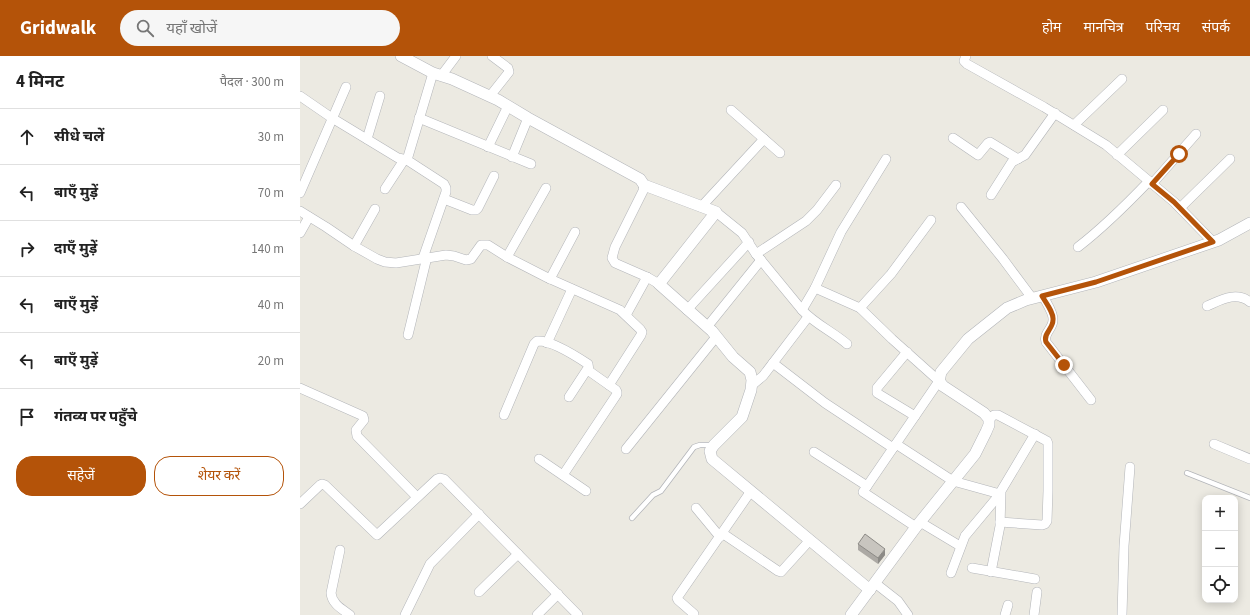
<!DOCTYPE html>
<html lang="hi">
<meta charset="utf-8">
<style>
:root{--surface:#fff;--page:#f6f6f6;--text:#222;--muted:#767676;--line:#e0e0e0;--accent:#b45309}
body{margin:0;font-family:"Source Sans 3","Noto Sans Devanagari",sans-serif;background:var(--page);color:var(--text)}
.controls{position:absolute;right:12px;bottom:12px;display:grid;overflow:hidden;border-radius:8px;box-shadow:0 2px 10px #0003}
.controls button{width:36px;height:36px;display:grid;place-items:center;padding:0;border:0;border-bottom:1px solid var(--line);background:var(--surface);color:var(--text);font:20px sans-serif}
.stop{position:absolute;width:12px;height:12px;margin:-9px;border:3px solid #b45309;border-radius:50%;background:#fff}
.stop.end{background:#b45309;border-color:#fff;box-shadow:0 1px 4px #0008}
.list{margin:0;padding:0;list-style:none}
h2{display:flex;justify-content:space-between;align-items:center;height:52px;margin:0;padding:0 16px;font-size:17px}
h2 small{font-size:13px;font-weight:400;color:var(--muted)}
.list li{display:grid;grid-template-columns:26px 1fr auto;gap:12px;align-items:center;box-sizing:border-box;height:56px;padding:0 16px;border-top:1px solid var(--line)}
.list b{display:block;font-size:15px;white-space:nowrap}
.list em{font-size:13px;font-style:normal;color:var(--muted)}
.actions{display:flex;gap:8px;padding:12px 16px}
.actions a{flex:1;padding:9px 0;border:1px solid var(--accent);border-radius:16px;text-align:center;font-size:14px;color:var(--accent)}
.actions .main{background:var(--accent);color:#fff}
.icon{flex:none;width:22px;height:22px;fill:none;stroke:currentColor;stroke-width:2;stroke-linecap:round;stroke-linejoin:round}
.map{position:relative;flex:none;width:950px;height:559px;overflow:hidden}
header{display:flex;align-items:center;gap:24px;box-sizing:border-box;height:56px;padding:0 20px;background:var(--accent);color:#fff}
header strong{font-size:19px}
nav{display:flex;gap:22px;margin-inline-start:auto;font-size:14px}
.search{width:280px;height:36px;background:var(--page);display:flex;align-items:center;gap:10px;box-sizing:border-box;padding:0 14px;border-radius:22px;color:var(--muted);font-size:15px}
main{display:flex}
aside{flex:1;background:var(--surface)}
.map>svg:first-child{display:block}
.lines{fill:none;stroke-linecap:round;stroke-linejoin:round}
.service-casing{stroke:#b3b5b9;stroke-width:6}
.minor-casing{stroke:#b3b5b9;stroke-width:10}
.tertiary-casing{stroke:#b3b5b9;stroke-width:12}
.service{stroke:#fff;stroke-width:4.5}
.minor{stroke:#fff;stroke-width:9}
.tertiary{stroke:#fff;stroke-width:11}
.wall{fill:#aca9a4}
.shaded-wall{fill:#8c8a86}
.building{fill:#c8c5bf;stroke:#8c8a86}
.route{stroke:#b45309;stroke-width:5}
</style>
<header>
<strong>Gridwalk</strong>
<div class="search"><svg class="icon" aria-label="search" viewBox="0 0 24 24"><circle cx="10" cy="10" r="6"/><path d="M15 15l6 6"/></svg>यहाँ खोजें</div>
<nav><a>होम</a><a>मानचित्र</a><a>परिचय</a><a>संपर्क</a></nav>
</header>
<main>
<aside>
<h2>4 मिनट<small>पैदल · 300 m</small></h2>
<ul class="list">
<li><svg class="icon" aria-label="ahead" viewBox="0 0 24 24"><path d="M12 20V5M6 11l6-6 6 6"/></svg><div><b>सीधे चलें</b></div><em>30 m</em></li>
<li><svg class="icon" aria-label="left" viewBox="0 0 24 24"><path d="M17 20v-9H6M10 6l-5 5 5 5"/></svg><div><b>बाएँ मुड़ें</b></div><em>70 m</em></li>
<li><svg class="icon" aria-label="right" viewBox="0 0 24 24"><path d="M7 20v-9h11M14 6l5 5-5 5"/></svg><div><b>दाएँ मुड़ें</b></div><em>140 m</em></li>
<li><svg class="icon" aria-label="left" viewBox="0 0 24 24"><path d="M17 20v-9H6M10 6l-5 5 5 5"/></svg><div><b>बाएँ मुड़ें</b></div><em>40 m</em></li>
<li><svg class="icon" aria-label="left" viewBox="0 0 24 24"><path d="M17 20v-9H6M10 6l-5 5 5 5"/></svg><div><b>बाएँ मुड़ें</b></div><em>20 m</em></li>
<li><svg class="icon" aria-label="arrive" viewBox="0 0 24 24"><path d="M6 21V4h12l-3 4 3 4H6"/></svg><div><b>गंतव्य पर पहुँचे</b></div></li>
</ul>
<div class="actions"><a class="main">सहेजें</a><a>शेयर करें</a></div>
</aside>
<div class="map">
<svg width="950" height="559" viewBox="0 0 950 559">
<rect width="100%" height="100%" fill="#eceae2"/>
<g class="lines">
<defs>
<g id="service">
<path d="M887,417l63,25"/>
<path d="M332,462l21,-23 8,-4 33,-44 6,-2h13"/>
</g>
<g id="minor">
<path d="M666,0l-2,5 3,3 77,43 62,38 68,57 39,40"/>
<path d="M141,20l15,-20"/>
<path d="M0,40l32,22 66,40 9,2"/>
<path d="M190,40l19,-24 -1,-4 -16,-12"/>
<path d="M431,54l49,43"/>
<path d="M119,62l112,46"/>
<path d="M774,69l48,-46"/>
<path d="M653,82l25,17 10,-12 2,-1 28,17"/>
<path d="M67,83l13,-43"/>
<path d="M188,91l20,-41"/>
<path d="M817,99l46,-45"/>
<path d="M212,101l16,-39"/>
<path d="M852,128l44,-50"/>
<path d="M344,129l-1,6 -28,56 -3,11 3,5 32,14 12,7"/>
<path d="M85,133l19,-29"/>
<path d="M0,137l46,-106"/>
<path d="M691,139l21,-33 13,-7 30,-42"/>
<path d="M144,143l28,11h4l2,-2 16,-32"/>
<path d="M401,151l63,-68"/>
<path d="M661,151l42,52 29,39"/>
<path d="M880,152l50,-49"/>
<path d="M0,155l26,16 28,19 23,13 8,3 11,1 50,-8 8,1 12,4 5,-1 10,-14h7l19,12 41,21 72,32 20,19 2,3 -1,3 -32,50"/>
<path d="M416,156l26,21 14,21 46,56c13,14 31,22 45,34"/>
<path d="M0,177l9,-16"/>
<path d="M54,190l21,-37"/>
<path d="M778,191c26,-20 48,-42 71,-66"/>
<path d="M456,198l50,-33 11,-11 19,-25"/>
<path d="M207,201l39,-69"/>
<path d="M123,202l23,-66v-4l-2,-4 -37,-24 26,-87"/>
<path d="M250,223l25,-47"/>
<path d="M515,232l45,20 32,31 47,42 -76,111 53,35"/>
<path d="M743,240c3,6 11,18 10,24 0,9 -10,13 -7,22l45,58"/>
<path d="M907,250c14,-6 29,-15 43,-4"/>
<path d="M560,252l31,-34 40,-54"/>
<path d="M387,254l62,-68"/>
<path d="M502,254l13,-22 26,-56 45,-73"/>
<path d="M326,259l21,-38"/>
<path d="M407,271l54,-67"/>
<path d="M108,279l19,-78"/>
<path d="M247,287l25,-54"/>
<path d="M607,296l-30,36v5l38,23"/>
<path d="M473,307l52,40 68,45"/>
<path d="M451,330l12,-10 45,-59"/>
<path d="M0,332l63,28 1,4 -8,10 1,6 60,61"/>
<path d="M269,341l19,-29"/>
<path d="M204,359l30,-71 3,-3c14,-1 39,15 51,23l1,7 27,19 1,2v2l-54,81"/>
<path d="M689,363l5,-4h4l47,25 2,1 1,3v47l-1,30 -2,3 -3,1 -42,-3"/>
<path d="M596,388l57,37 47,13 -35,42 -14,37"/>
<path d="M914,388l36,15"/>
<path d="M326,393l90,-112"/>
<path d="M514,396l53,34"/>
<path d="M239,403l47,32"/>
<path d="M0,448l20,-19 2,-1 3,1 52,50 60,-56 3,-1 4,1 134,136"/>
<path d="M396,452l24,29"/>
<path d="M620,466l40,24"/>
<path d="M422,477l56,38 3,1 29,-32"/>
<path d="M40,494l-9,43c1,11 11,16 19,22"/>
<path d="M672,512l63,11"/>
<path d="M691,516l9,-46 1,-35 34,-57"/>
<path d="M575,527l23,18 10,14"/>
<path d="M179,536l39,-38"/>
<path d="M394,558l-16,-14 -1,-2 74,-107"/>
<path d="M105,559l25,-51 49,-50"/>
<path d="M237,559l21,-21"/>
<path d="M705,559l3,-10"/>
<path d="M734,559l3,-23"/>
<path d="M822,559l2,-69 6,-79"/>
</g>
<g id="tertiary">
<path d="M101,0l32,17 19,6 46,21 30,18 112,61 4,6 72,27 -57,72 53,47 21,26 17,15 2,8 -1,10 -9,27 -28,28 -4,6 2,8 158,131"/>
<path d="M551,559l65,-88 59,-73 11,-22 3,-7v-6l-5,-6 -41,-27 -4,-5 2,-9 27,-33 39,-31 19,-8 70,-18 117,-40 6,-2 31,-17"/>
</g>
</defs>
<use href="#service" class="service-casing"/>
<use href="#minor" class="minor-casing"/>
<use href="#tertiary" class="tertiary-casing"/>
<use href="#service" class="service"/>
<use href="#minor" class="minor"/>
<use href="#tertiary" class="tertiary"/>
</g>
<path class="wall" d="M558,488l27,11 -7,9 -20,-14z"/>
<path class="shaded-wall" d="M585,493v6l-7,9v-6z"/>
<path class="building" d="M565,478l20,15 -7,9 -20,-14z"/>
<g class="lines">
<path class="route" d="M764,309l-18,-23c-3,-9 7,-13 7,-22 1,-7 -7,-17 -11,-24l54,-14 117,-40 -39,-40 -22,-18 27,-30"/>
</g>
</svg>
<div class="controls">
<button>+</button>
<button>−</button>
<button><svg class="icon" aria-label="locate" viewBox="0 0 24 24"><circle cx="12" cy="12" r="6"/><path d="M12 2v4M12 18v4M2 12h4M18 12h4"/></svg></button>
</div>
<div class="stop" style="left:879px;top:98px"></div>
<div class="stop end" style="left:764px;top:309px"></div>
</div>
</main>
